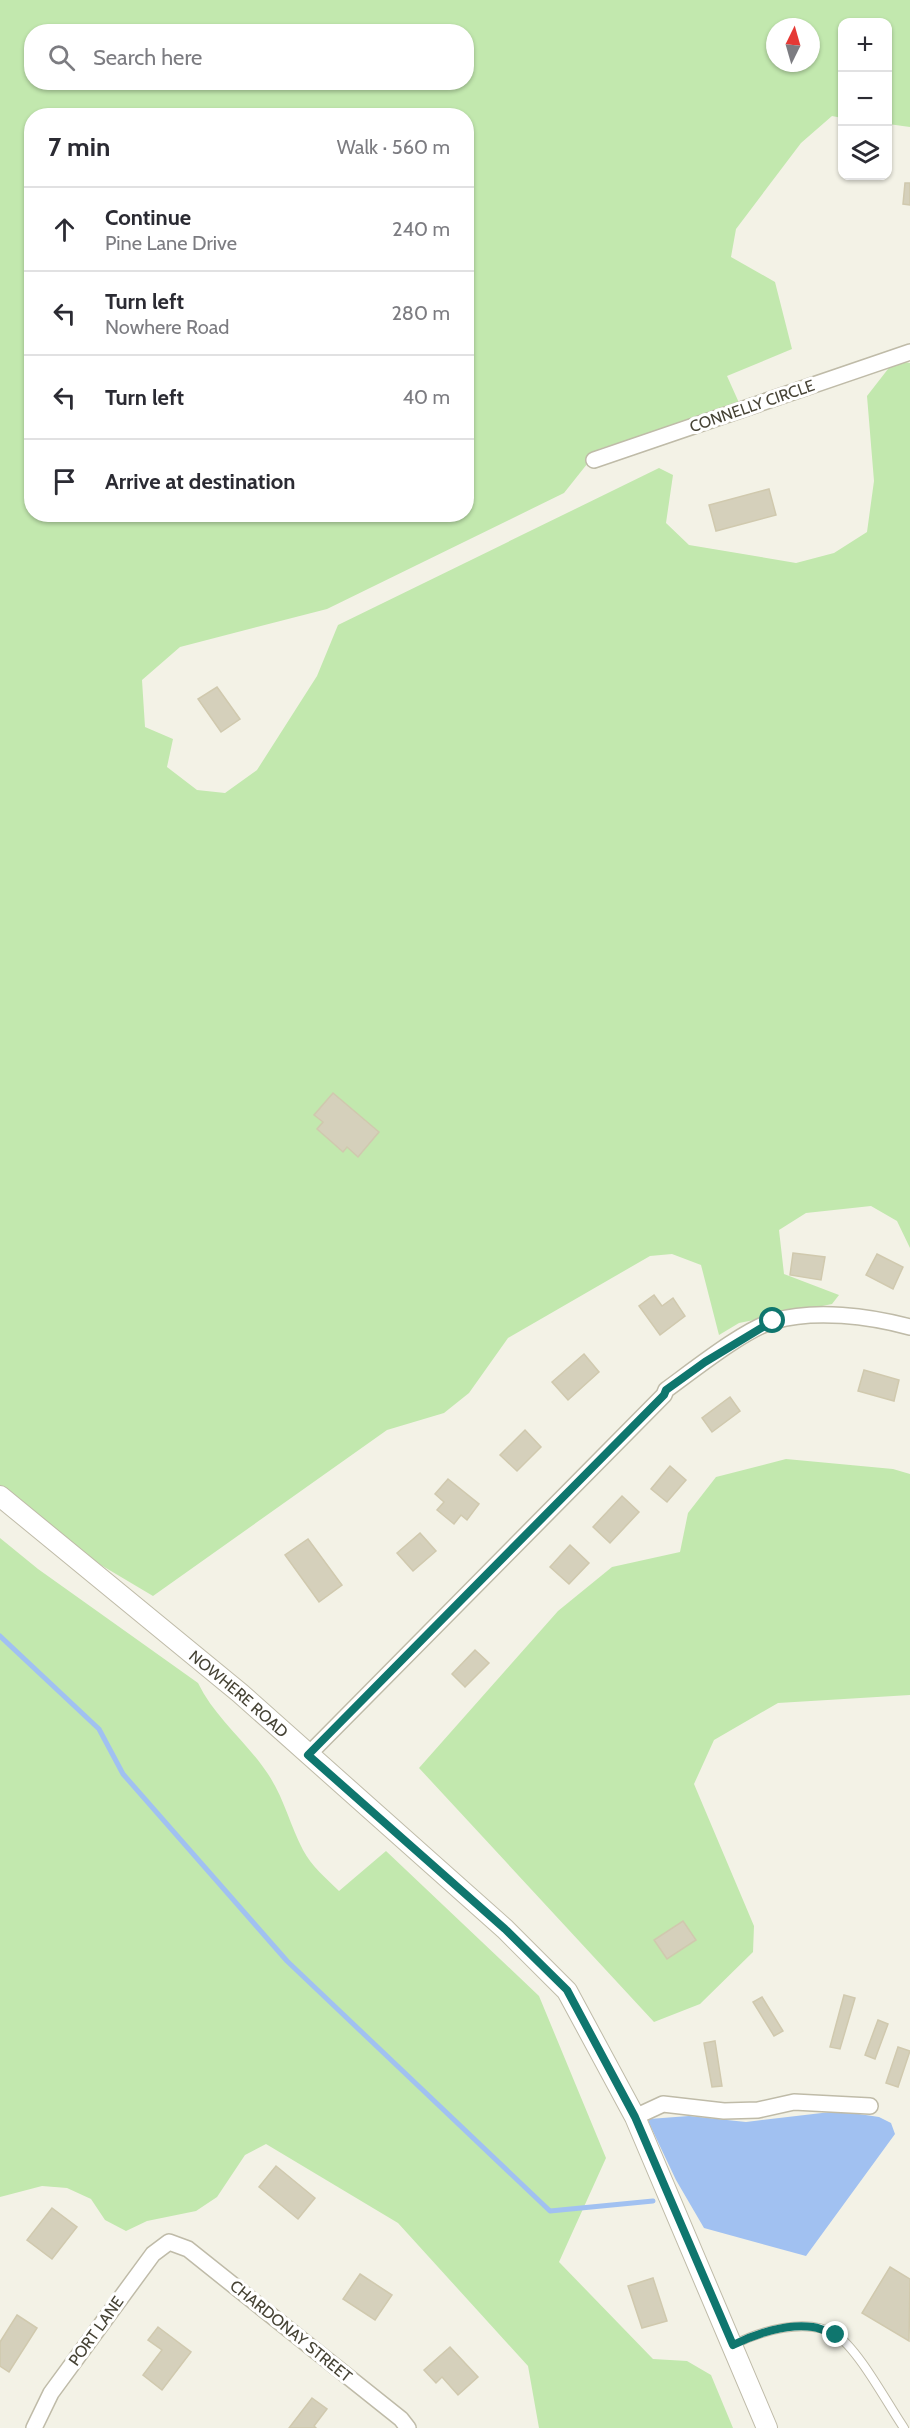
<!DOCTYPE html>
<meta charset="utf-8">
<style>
:root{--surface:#fff;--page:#f2f2f3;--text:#2b2b33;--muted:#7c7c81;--line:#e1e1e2}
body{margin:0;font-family:Cabin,sans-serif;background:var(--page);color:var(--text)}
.controls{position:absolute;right:18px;top:18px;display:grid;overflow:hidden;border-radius:12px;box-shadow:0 2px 4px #0004}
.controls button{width:54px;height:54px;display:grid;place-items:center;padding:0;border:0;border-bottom:2px solid var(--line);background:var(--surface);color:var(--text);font:30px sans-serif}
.compass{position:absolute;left:766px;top:18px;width:54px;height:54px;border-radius:50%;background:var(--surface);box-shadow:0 2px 4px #0004;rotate:5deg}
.stop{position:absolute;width:18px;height:18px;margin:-14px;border:4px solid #0f766e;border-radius:50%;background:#fff}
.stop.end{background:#0f766e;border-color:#fff;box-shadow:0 2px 6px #0008}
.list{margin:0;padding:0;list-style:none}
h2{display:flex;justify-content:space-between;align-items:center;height:78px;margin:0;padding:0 24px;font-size:26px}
h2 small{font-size:20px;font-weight:400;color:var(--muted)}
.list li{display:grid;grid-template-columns:39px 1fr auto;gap:18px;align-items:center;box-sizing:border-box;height:84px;padding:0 24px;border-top:2px solid var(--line)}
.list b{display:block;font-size:22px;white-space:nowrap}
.list p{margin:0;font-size:20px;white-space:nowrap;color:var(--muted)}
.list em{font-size:20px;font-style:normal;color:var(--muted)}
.icon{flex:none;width:33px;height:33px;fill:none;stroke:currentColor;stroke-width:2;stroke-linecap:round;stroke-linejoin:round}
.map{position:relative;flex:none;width:910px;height:2428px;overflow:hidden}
.search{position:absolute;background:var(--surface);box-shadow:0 2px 4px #0004;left:24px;top:24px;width:450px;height:66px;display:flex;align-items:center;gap:15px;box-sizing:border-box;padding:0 21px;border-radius:24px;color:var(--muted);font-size:22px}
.panel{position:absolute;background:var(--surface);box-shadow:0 2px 4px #0004;left:24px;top:108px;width:450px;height:414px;border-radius:24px}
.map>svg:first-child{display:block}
.green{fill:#c2e8ae;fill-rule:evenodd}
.water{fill:#a1c1f1}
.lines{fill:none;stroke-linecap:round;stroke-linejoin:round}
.stream{stroke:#a1c1f1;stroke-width:5}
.building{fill:#d5d0bb;stroke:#d0c9ae;stroke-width:1.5}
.service-casing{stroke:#bfbba8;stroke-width:10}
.minor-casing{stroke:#bfbba8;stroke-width:18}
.tertiary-casing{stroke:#bfbba8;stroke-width:22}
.service{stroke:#fff;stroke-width:8}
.minor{stroke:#fff;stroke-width:15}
.tertiary{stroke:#fff;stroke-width:20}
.route{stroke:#0f766e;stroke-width:8}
.labels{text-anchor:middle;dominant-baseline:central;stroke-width:6;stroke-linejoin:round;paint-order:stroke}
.street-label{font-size:16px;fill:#464335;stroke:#fff}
</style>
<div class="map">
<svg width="910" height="2428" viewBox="0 0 910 2428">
<rect width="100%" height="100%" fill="#f3f2e6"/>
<g class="green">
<path d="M0,0h910v127l-22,-3v-102h-46v96l-10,-2 -31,27 -65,86 -5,28 44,25 17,67 -65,27 13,29 -141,44 -35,44 -237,116 -147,38 -38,33 3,47 28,12 -6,28 30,23 28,3 32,-23 60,-94 21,-51 321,-157 14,7 -7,48 23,22 107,18 38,-10 33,-21 7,-51 -7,-85 28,-36 15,3v885l-13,-27 -26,-15 -65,7 -27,17 5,44 55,21 -7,9 -93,19 -20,12 -18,-70 -29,-11 -22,2 -142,82 -39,55 -25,20 -57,17 -234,166 -74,-44 -79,-65zM775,27h36v36h-36zM32,32h434v50h-434zM32,116h434v398h-434z"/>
<path d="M786,1459l107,10 17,5v221l-132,8 -64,37 -20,44 60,142 -1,26 -53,52 -46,18 -235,-254 139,-157 54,-44 68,-15 8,-39 28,-36z"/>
<path d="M0,1538l38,31 160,114c17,35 49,59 70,91 16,24 22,51 35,76 9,17 23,28 36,41l47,-40 153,145 67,162 -47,104 94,97 34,2 24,14 22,53h-194l-11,-62 -130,-143 -132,-79 -21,11 -28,42 -21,14 -49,10 -21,10 -21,-11 -14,-21 -24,-11 -25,-2 -42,11z"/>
</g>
<path class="water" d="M839,2111l40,6 12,6 4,11 -89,122 -102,-28 -28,-48 -27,-57v-4l40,-3 57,6z"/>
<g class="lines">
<path class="stream" d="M0,1636l99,93 24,45 164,187 263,250 103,-10"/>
</g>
<g class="building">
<path d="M905,183h5v22l-7,-1z"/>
<path d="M769,489l7,26 -60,16 -7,-26z"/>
<path d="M217,687l23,32 -19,13 -23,-33z"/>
<path d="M333,1093l46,39 -21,25 -11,-10 -4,5 -26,-23 6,-7 -9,-7z"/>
<path d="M793,1253l32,4 -4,23 -31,-5z"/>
<path d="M877,1254l26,13 -10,22 -27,-14z"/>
<path d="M654,1295l8,11 11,-8 12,18 -25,19 -21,-29z"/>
<path d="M584,1354l15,18 -31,28 -16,-18z"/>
<path d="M864,1370l35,10 -5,21 -36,-10z"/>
<path d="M730,1397l10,14 -28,21 -10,-14z"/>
<path d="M525,1430l16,17 -24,24 -17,-16z"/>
<path d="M670,1466l16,14 -19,22 -16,-13z"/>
<path d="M448,1479l31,25 -12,16 -6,-5 -7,9 -17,-14 7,-8 -9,-8z"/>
<path d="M622,1496l17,16 -29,31 -17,-16z"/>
<path d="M420,1533l16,18 -23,20 -16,-18z"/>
<path d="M308,1539l34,46 -23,17 -34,-47z"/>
<path d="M570,1545l19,18 -20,21 -19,-17z"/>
<path d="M475,1650l14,13 -24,24 -13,-13z"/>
<path d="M683,1921l13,19 -29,19 -13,-19z"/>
<path d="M844,1995l11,3 -15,51 -10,-2z"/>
<path d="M762,1997l21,34 -9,5 -21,-34z"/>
<path d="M878,2020l10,4 -13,35 -10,-4z"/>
<path d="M715,2041l7,45 -10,1 -8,-44z"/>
<path d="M898,2047l12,4 -12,36 -12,-4z"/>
<path d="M276,2166l39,32 -17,21 -39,-32z"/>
<path d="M52,2208l25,19 -25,32 -25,-19z"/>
<path d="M890,2267l20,12 -1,62 -47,-28z"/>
<path d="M360,2274l32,21 -17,25 -32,-21z"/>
<path d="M653,2278l14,43 -25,7 -14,-42z"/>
<path d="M17,2315l20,13 -28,44 -9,-6v-24z"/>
<path d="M158,2327l33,25 -29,38 -19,-15 19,-25 -14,-10z"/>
<path d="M450,2347l28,30 -20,18 -16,-18 -6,6 -12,-13z"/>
<path d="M312,2398l15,11 -13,17 2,2h-27z"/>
</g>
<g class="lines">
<defs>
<path id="service" d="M733,2345c27,-14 73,-28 102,-11 23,14 53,71 69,94"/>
<g id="minor">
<path d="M594,460l316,-108"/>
<path d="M308,1755l356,-360 2,-5c25,-18 80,-62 108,-69 41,-12 95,-5 136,6"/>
<path d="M635,2117l28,-13 61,7 34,-1 36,-8 76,4"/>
<path d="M34,2428l17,-35 102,-139 16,-12 19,7 213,170 7,9"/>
</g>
<g id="tertiary">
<path id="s1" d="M0,1496l240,197 265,236 62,62 68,126 132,311"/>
</g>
</defs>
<use href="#service" class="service-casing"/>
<use href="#minor" class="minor-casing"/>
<use href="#tertiary" class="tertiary-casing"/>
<use href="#service" class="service"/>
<use href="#minor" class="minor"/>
<use href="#tertiary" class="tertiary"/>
</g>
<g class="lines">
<path class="route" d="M773,1321l-68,41 -39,28 -2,5 -356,360 197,174 62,61 68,127 98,228c22,-11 54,-22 80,-18 7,1 16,5 23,8"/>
</g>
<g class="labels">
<g class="street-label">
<text transform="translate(752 406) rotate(-19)">CONNELLY CIRCLE</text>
<text stroke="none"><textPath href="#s1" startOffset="310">NOWHERE ROAD</textPath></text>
<text transform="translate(96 2331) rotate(-54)">PORT LANE</text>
<text transform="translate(291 2331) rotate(39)">CHARDONAY STREET</text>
</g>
</g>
</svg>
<div class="controls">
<button>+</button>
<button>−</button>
<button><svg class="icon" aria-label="layers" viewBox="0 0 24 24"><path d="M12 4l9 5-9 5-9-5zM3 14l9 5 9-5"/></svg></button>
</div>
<svg class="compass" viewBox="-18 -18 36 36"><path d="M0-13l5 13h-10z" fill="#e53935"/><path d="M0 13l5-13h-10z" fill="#7c7c81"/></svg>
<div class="stop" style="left:773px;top:1321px"></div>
<div class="stop end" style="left:836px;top:2335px"></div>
<div class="search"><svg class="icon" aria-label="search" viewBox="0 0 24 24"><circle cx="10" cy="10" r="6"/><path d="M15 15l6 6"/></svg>Search here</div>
<section class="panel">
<h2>7 min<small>Walk · 560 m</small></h2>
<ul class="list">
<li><svg class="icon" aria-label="ahead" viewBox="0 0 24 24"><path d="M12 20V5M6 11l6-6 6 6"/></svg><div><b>Continue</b><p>Pine Lane Drive</p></div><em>240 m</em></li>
<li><svg class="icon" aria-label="left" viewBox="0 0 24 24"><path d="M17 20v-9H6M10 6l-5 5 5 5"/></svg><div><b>Turn left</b><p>Nowhere Road</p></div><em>280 m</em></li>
<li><svg class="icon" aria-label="left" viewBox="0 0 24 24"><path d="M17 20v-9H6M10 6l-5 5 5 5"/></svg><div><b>Turn left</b></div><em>40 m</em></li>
<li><svg class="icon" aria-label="arrive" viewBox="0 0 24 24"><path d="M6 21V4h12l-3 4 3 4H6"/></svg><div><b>Arrive at destination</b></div></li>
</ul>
</section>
</div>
